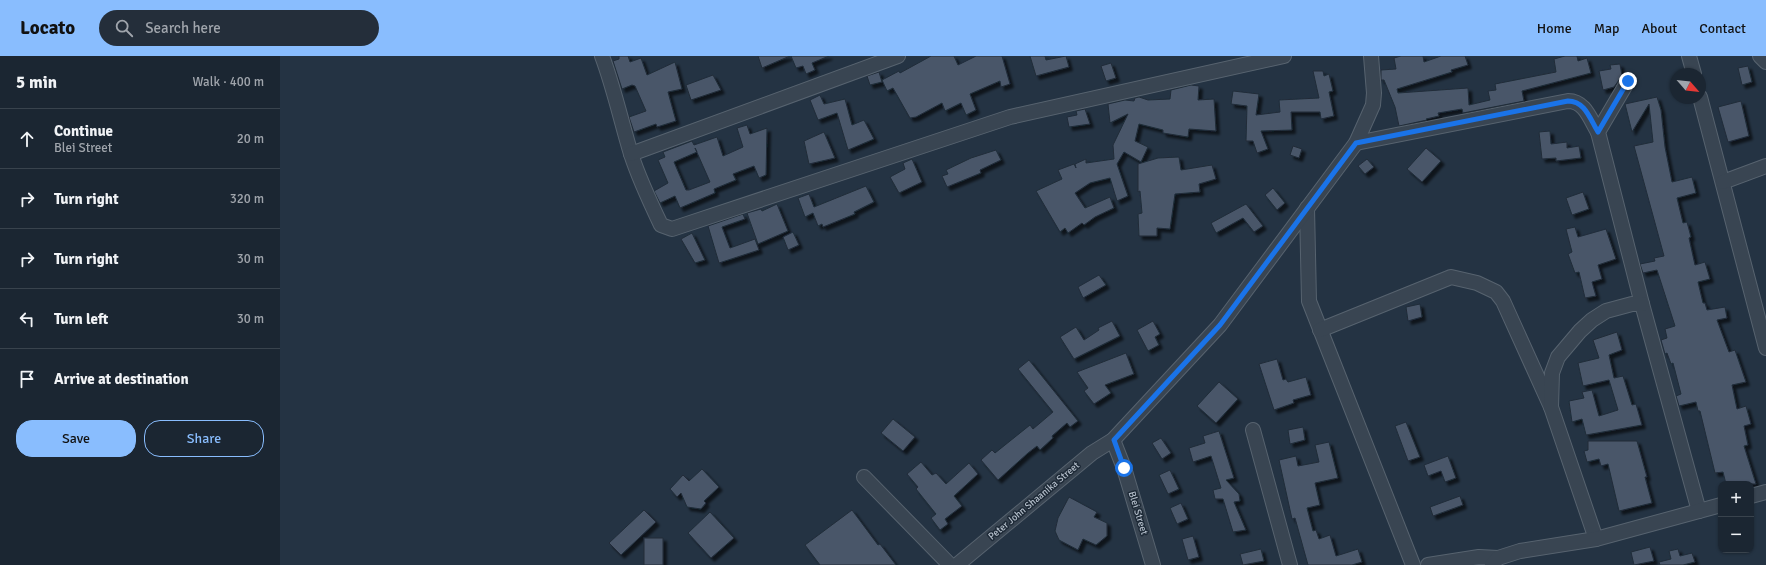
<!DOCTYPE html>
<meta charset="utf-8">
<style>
:root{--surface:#1b2632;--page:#242e3a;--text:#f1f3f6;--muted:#a0a5ac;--line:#39434d;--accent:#89bdfe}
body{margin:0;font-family:Signika,sans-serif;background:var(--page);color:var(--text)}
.controls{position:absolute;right:12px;bottom:12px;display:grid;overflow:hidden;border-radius:8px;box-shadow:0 1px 3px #0004}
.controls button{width:36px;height:36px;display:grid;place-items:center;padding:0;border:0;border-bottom:1px solid var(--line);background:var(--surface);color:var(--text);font:20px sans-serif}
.compass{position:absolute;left:1390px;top:12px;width:36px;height:36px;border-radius:50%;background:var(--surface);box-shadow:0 1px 3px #0004;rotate:118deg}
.stop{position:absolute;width:12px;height:12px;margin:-9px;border:3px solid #1a73e8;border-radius:50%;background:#fff}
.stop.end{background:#1a73e8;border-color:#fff;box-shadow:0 1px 4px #0008}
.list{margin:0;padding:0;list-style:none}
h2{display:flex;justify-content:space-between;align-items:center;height:52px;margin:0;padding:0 16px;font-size:17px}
h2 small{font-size:13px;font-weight:400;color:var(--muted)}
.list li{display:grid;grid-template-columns:26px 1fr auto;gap:12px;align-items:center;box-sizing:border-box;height:60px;padding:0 16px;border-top:1px solid var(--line)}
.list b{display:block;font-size:15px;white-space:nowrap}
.list p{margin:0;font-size:13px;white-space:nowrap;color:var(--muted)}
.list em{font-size:13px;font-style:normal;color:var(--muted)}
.actions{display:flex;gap:8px;padding:12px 16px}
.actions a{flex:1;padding:9px 0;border:1px solid var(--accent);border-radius:16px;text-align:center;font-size:14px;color:var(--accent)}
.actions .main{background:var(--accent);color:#111}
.icon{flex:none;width:22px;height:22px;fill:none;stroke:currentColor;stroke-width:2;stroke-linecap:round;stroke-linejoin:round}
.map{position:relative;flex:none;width:1486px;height:509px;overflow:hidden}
header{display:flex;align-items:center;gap:24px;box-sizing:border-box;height:56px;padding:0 20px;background:var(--accent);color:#111}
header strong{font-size:19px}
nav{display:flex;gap:22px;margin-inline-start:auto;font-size:14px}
.search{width:280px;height:36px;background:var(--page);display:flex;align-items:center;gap:10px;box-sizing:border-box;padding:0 14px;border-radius:22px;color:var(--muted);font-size:15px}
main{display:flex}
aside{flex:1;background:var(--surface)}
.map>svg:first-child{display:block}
.building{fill:#485769;stroke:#202c39;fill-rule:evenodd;filter:url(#shadow)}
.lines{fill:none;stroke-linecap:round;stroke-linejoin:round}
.minor-casing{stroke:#57636f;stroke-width:16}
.minor{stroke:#394552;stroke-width:14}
.route{stroke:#1a73e8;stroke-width:5}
.labels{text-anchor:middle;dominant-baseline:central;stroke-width:3;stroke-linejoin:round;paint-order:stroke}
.street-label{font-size:10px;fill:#b6c0cc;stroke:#1e2a37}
</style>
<header>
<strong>Locato</strong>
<div class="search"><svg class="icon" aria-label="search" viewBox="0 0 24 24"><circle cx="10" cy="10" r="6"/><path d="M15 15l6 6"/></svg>Search here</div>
<nav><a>Home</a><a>Map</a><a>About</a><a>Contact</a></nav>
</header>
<main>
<aside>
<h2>5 min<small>Walk · 400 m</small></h2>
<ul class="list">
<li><svg class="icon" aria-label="ahead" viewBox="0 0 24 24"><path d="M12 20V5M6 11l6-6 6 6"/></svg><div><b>Continue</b><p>Blei Street</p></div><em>20 m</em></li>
<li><svg class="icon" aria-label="right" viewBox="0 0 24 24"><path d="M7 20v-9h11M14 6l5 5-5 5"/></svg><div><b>Turn right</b></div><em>320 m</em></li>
<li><svg class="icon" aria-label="right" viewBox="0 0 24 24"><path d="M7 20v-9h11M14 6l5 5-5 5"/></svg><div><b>Turn right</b></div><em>30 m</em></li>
<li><svg class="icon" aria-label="left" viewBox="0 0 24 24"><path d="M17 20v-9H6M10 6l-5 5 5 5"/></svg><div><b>Turn left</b></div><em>30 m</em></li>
<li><svg class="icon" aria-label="arrive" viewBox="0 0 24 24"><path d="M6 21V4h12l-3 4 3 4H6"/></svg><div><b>Arrive at destination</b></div></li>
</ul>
<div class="actions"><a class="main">Save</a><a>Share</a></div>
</aside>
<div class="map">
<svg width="1486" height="509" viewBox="0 0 1486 509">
<defs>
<filter id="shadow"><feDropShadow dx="3.5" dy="3.5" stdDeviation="1" flood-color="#0009"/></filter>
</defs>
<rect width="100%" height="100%" fill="#243343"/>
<g class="building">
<path d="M339,0h9l2,6 11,-4 6,17 28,-13 7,27 -14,3 8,29 -19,6 -1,-3 -22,8 -5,-15 17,-6 -11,-25 -3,-1 -10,4 -9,-28 6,-2z"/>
<path d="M478,0h32l-28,12z"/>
<path d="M511,0h38l-17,7 3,7 -9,4 -3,-8 -7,2z"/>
<path d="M651,0h23l4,9 18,-9h26l8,28 -9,3 -1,-6 -30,13 6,16 -10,5 -5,-12 -16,8 -3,-8 -26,14 -6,1 -17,-30 -6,3 -5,-11 17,-9 1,2z"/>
<path d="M750,0h15l1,4 20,-4 3,11 -33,9z"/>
<path d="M1121,0h22l1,6 17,-6h24l3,9 -17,5 1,2 -55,17 1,4 70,-5 1,17 21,-5 -2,-9 8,-1 -1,-6 61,-12 -2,-13 11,-3h12l1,5 9,-3 4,15 -69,18 2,10 -61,12 -1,-4 -24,4 1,3 -13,3 1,1 -28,6 -4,-19 -11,-27h-3v-10l15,-1 -2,-11z"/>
<path d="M831,7l5,15 -10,3 -5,-15z"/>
<path d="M1340,8l2,12 -8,11 -11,3 -4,-19 12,-2 -1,-4z"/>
<path d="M1468,10l4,16 -10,3 -4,-17z"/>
<path d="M1033,15h10l1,5 5,-2 4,17 -4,1 5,24 -13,3 -1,-7h-29l1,18 -31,1 7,18 -11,4 -4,-12h-7l1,-35 -16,-2 2,-13 26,3 -3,21 24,-3 -1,-12 40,-2z"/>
<path d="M599,16l3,10 -12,3 -3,-9z"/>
<path d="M433,19l8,15 -30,10 -5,-15z"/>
<path d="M911,29l8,1 -1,14 16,-1 2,32 -27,-2 -1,8 -25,-4v-3l-24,-6 -4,17 13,6 -7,15 -17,-10 -7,12 11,32 -11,5 -7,-23 -20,5 -15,10 10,15 25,-11 4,11 -19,9 -11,8 -2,-2 -14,10 -3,-5 -5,4 -24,-41 26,-12 -4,-9 16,-6 2,4 -1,-4 11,-5v4l28,-4 -1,-14 15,-31 -18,9 -2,-19 17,-4 9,1 1,-3 4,-1 9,3 22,-1 1,-9z"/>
<path d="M540,39l4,9 21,-5 7,26 12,-5 10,19 -26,11 -11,-37 -19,7 -8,-20z"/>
<path d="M1377,41l4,13 4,37 7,35 20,-5 4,16 -19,5 6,25 4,-1 4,15 -2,1 6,27 10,-3 5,17 -12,3 5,21h2l2,7 18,-3 2,11 -10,2 12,32 6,-2 11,32 -14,3 5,24 9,-3 5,18 -7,2 4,19 -4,1 12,38h-30l-3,-12 -8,1 -15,-62h-2l-2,-9 -17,4 -3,-10 5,-2 -8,-31 -2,1 -4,-11 -2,1 -4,-14 6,-2 -2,-9 10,-3 -18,-56 -14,3 -3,-9 15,-3 -1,-3 10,-2 -30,-110 19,-4 -4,-38 -17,28 -7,-28z"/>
<path d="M1461,45l8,35 -21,6 -10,-35z"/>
<path d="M805,53l5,15 -21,3 -2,-10 10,-2 -1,-4z"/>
<path d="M467,69l3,9 17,-6 -1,47 -7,3 -5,-12 -21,8 3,6 -22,9 1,4 -35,15 -5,-12 -15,7 -6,-12 14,-8 -10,-23 7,-3 -2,-5 29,-11 2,4 23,-8 6,19 20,-9 -6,-19zM415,92l15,34 -21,8h-3l-12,-28 23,-10z"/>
<path d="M1270,75l1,13 16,-2v6l12,-2 2,12 -25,3v-3l-14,1 -3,-27z"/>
<path d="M544,76l11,26 -26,6 -5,-23z"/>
<path d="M1013,90l9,3 -3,9 -9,-3z"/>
<path d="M1146,92l15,13 -19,21 -15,-13z"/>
<path d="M716,94l5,10 -21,10 1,3 -34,14 -5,-11 6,-2 -2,-4 25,-12z"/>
<path d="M899,101l2,13 31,-5 4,14 -17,5 1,8 -25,2 -5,35 -13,-1v8h-18l-1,-22 4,-1 -2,-22 -2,1v-28l20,-6z"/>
<path d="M632,103l10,23 -23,11 -9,-16 15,-8 -2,-6z"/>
<path d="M1087,103l7,8 -9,7 -7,-8z"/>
<path d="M586,130l8,16 -20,10 1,2 -32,13 -1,-3 -4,2 -5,-13 -8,4 -7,-19 11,-4 5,13z"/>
<path d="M993,132l12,15 -8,7 -12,-15z"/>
<path d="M1303,136l6,17 -17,6 -6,-17z"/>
<path d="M497,148l11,27 -30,13 -11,-31 14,-4 1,2z"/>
<path d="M966,148l17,22 -9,6 -11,-14 -27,15 -5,-10z"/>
<path d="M463,158l2,5 -23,8 8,21 25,-9 4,11 -40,13 -11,-37z"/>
<path d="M1295,171l3,10 28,-8 10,30 -18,6 4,14 -10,3 4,14 -11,2 -6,-26 -4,1 -7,-19 4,-2 -6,-23z"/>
<path d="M513,176l6,13 -11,5 -5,-13z"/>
<path d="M412,177l13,27 -10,3 -14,-24z"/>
<path d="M819,219l7,10 -23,13 -5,-11z"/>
<path d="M1140,248l2,13 -14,4 -2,-14z"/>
<path d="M832,265l8,15 -46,23 -14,-22 16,-10 8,13 15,-10 -1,-2z"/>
<path d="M873,265l7,13 -5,3 4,8 -11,6 -11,-21z"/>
<path d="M1337,276l5,18 -13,5 5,23 9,-2 9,29 4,-1 6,21 -56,10 -4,-16 -10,3 -3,-21 15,-3 -2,-6 10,-2 7,26 19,-6 -9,-30 -26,6 -5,-23 21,-5 -6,-18z"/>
<path d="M846,297l8,21 -29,11 6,8 -17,11 -10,-13 4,-3 -11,-16z"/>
<path d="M997,303l6,21 3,-1 2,3 18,-5 5,18 -18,5 1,3 -20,7 -15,-46z"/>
<path d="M749,304l49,61 -8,6 -3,-4 -15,13 1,2 -13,12 -3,-4 -9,7 -30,27 -17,-20 11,-10 3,3 35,-28 3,4 20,-17 -35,-43z"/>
<path d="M939,326l19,17 -22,24 -19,-17z"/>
<path d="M613,363l22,18 -12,14 -22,-18z"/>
<path d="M1126,366l14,35 -12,4 -13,-35z"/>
<path d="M1023,371l2,13 -15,4 -2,-14z"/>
<path d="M939,375l15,47 -8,2 13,14 1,7 -6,1 12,28 -13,2 -10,-33h-8l-2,-9 8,-2 -10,-32 -18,6 -4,-14 16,-5 -2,-7z"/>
<path d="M881,382l10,15 -9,6 -10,-16z"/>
<path d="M1308,385h49l10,36h-2l7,26 -33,8 -11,-47 -7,2 -2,-7 -12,3 -3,-11 4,-1z"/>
<path d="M1049,386l9,36 -23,5 5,22 -13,3 6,23 3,-1 3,9 11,-4 6,21 22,-7 4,13 -10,3h-44l-13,-47 -3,1 -13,-59 17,-4 2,10 21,-4 -4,-17z"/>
<path d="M1168,400l8,22 -11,4 -4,-11 -13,5 -4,-11z"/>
<path d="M641,406l11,13 4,-2 10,11 23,-21 9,11 -24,22 8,10 -17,13 3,5 -8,6 -9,-12 5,-4 -20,-25 2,-2 -11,-13z"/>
<path d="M422,413l17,18 -15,14 2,2 -5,6 -14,-2 -6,-14 -4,4 -7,-8 13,-14 6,6z"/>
<path d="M890,414l9,19 -11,5 -9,-19z"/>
<path d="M1180,440l3,9 -30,11 -3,-9z"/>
<path d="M789,441l28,15 -3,5 13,6v13l-11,9 -13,-6 -5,11 -19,-10 -4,-9 3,-13z"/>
<path d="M901,447l7,16 -11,5 -7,-16z"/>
<path d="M364,454l12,12 -35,33 -12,-12z"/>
<path d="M572,454l26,35 2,-1 16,21h-76l-15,-20z"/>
<path d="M430,456l24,26 -23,20 -23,-25z"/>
<path d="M913,480l6,21 -11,3 -6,-21z"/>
<rect x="364" y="482" width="19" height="27"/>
<path d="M1370,491l4,14 -20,4 -3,-13z"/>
<path d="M981,493l3,12 -21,4 -3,-11z"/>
<path d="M1398,493l2,7 12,-3 3,9 -12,3h-23l-1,-3 12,-3 -2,-8z"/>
</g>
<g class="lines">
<defs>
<g id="minor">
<path d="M322,0c12,32 19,65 29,98 8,25 19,48 30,71l11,4 338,-112 274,-61"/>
<path d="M1409,0l5,18"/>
<path d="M1480,0l6,6"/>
<path d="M1348,25l-30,51 44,172 57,207"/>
<path d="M1420,41l66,251"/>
<path d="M1076,87l212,-42c17,0 22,18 30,31"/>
<path d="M351,98l267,-98"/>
<path d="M1443,126l43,-16"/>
<path d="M1027,152l2,93 104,264"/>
<path d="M1040,274l131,-53 26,6 19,9 7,9 48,106"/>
<path d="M973,374l37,135"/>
<path d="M833,384l11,28 29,97"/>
<path d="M584,421l86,88"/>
<path d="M1471,440l15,-4"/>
<path d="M1316,483l-45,-132 1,-34 6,-16 22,-26 12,-11 14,-9 26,-7h10"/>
<path d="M677,509l135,-112 21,-13 107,-115 136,-182 17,-38 1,-12 -3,-37"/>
<path d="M1148,509l51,-8 19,1"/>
<path d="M1212,509l6,-7 22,-7 76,-12 125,-34"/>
</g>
</defs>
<use href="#minor" class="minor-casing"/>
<use href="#minor" class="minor"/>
</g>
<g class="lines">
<path class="route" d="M844,412l-10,-28 106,-115 136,-182 212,-42c17,0 22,18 30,31l30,-51"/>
</g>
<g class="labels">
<g class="street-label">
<text transform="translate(754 445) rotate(-40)">Peter John Shaanika Street</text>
<text transform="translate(858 457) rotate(73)">Blei Street</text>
</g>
</g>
</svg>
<div class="controls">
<button>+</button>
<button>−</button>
</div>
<svg class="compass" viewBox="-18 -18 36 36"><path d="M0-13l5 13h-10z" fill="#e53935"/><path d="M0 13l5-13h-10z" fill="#a0a5ac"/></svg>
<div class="stop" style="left:844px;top:412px"></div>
<div class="stop end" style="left:1348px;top:25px"></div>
</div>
</main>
